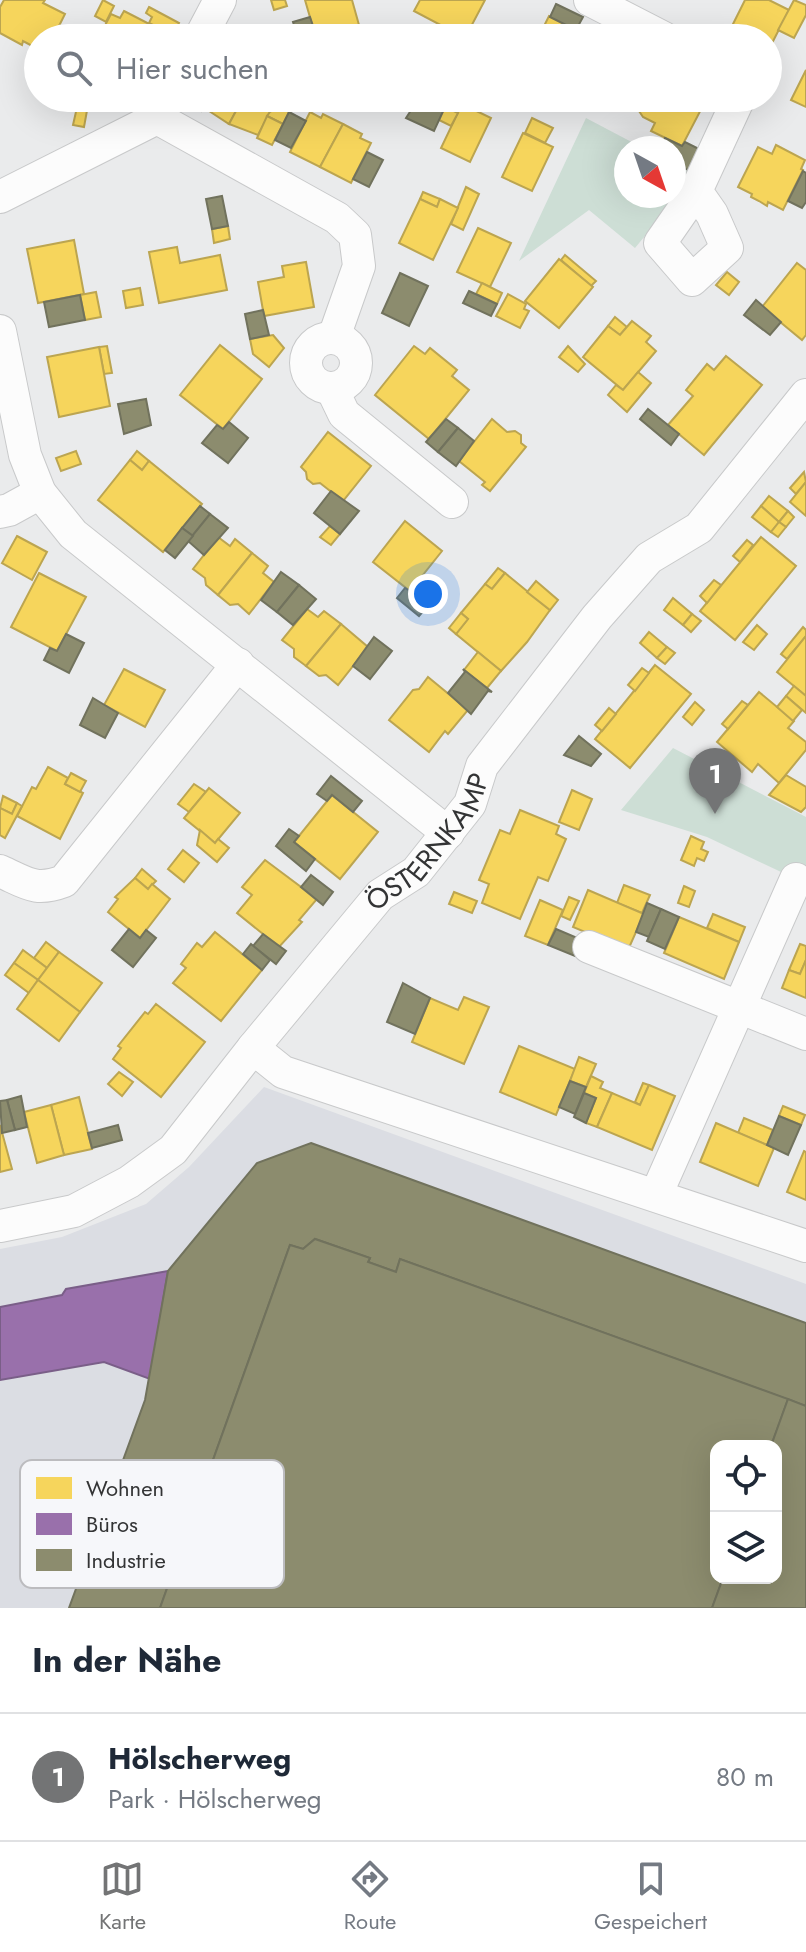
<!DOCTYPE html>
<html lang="de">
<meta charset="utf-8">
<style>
:root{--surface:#fff;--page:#f2f2f3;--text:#1f2937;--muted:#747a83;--line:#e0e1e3;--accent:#737475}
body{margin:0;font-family:Jost,sans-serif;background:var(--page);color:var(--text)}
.controls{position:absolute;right:24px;bottom:24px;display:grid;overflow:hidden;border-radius:16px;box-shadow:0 8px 32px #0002}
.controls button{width:72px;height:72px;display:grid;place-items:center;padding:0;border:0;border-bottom:2px solid var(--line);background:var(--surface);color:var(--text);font:40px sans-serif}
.compass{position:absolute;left:614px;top:136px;width:72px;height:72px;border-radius:50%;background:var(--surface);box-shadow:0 8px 32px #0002;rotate:140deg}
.you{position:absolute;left:428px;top:594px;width:28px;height:28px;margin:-20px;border:6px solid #fff;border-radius:50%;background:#1a73e8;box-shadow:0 0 0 12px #1a73e833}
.badge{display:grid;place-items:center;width:52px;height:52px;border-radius:50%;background:var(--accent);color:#fff;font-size:26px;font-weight:700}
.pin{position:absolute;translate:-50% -66px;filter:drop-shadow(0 2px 4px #0008)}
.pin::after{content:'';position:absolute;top:42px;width:28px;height:24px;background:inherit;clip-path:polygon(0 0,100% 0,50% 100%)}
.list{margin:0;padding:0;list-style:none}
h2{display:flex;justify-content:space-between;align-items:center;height:104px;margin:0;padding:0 32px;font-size:34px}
h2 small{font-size:26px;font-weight:400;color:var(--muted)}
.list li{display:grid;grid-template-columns:52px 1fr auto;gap:24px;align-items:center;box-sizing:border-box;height:128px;padding:0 32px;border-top:2px solid var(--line)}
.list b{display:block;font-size:30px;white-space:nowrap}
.list p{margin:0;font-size:26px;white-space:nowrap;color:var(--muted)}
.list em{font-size:26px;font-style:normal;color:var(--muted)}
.icon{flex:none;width:44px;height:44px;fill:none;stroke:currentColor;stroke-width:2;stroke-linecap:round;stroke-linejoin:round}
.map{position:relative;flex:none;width:806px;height:1608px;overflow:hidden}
.search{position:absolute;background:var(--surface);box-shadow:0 8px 32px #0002;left:24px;right:24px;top:24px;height:88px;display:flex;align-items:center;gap:20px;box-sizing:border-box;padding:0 28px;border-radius:44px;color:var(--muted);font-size:30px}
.sheet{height:232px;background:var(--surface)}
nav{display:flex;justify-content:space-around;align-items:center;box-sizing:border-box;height:112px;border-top:2px solid var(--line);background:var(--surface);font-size:22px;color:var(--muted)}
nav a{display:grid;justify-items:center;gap:4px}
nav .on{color:var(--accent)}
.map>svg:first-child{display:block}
.built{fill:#dbdde3;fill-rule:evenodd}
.green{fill:#cdded5}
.homes{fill:#f6d55c;stroke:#bca550;stroke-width:2}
.offices{fill:#9970ab;stroke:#7a5e88;stroke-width:2}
.industry{fill:#8c8c6e;stroke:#71725d;stroke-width:2}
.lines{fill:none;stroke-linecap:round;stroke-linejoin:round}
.minor-casing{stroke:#c8c9ca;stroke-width:34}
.minor{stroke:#fcfcfc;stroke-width:32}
.labels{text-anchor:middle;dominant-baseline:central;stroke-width:8;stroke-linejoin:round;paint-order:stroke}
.street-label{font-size:28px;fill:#333435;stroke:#f6f7fa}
.key{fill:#f6f7fa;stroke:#bcbcbf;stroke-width:2}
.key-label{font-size:22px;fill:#333435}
</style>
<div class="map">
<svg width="806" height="1608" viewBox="0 0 806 1608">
<rect width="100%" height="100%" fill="#eaebec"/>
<path class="built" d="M264,1087l542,197v324h-806v-359l62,-12 84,-33 43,-37zM716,1446h60v132h-60z"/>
<g class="green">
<path d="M586,118l57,30h-17v48h48v-32l21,11 -60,73 -46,-38 -70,51z"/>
<path d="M673,748l133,69v59l-10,3 -89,-42 -86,-27z"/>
</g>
<g class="homes">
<path d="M4,0h41l-2,3 22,11 -12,24h-15v11l-15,-8 -1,4 -22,-12v-26z"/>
<path d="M103,0l11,6 -8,16 -11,-6z"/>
<path d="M271,0h14l2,6 -13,4z"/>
<path d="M305,0h47l7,25 -43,13z"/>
<path d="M420,0h65l-20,38 -51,-27z"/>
<path d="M745,0h24l20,10 -21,41v-13h-42z"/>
<path d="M794,0l12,5v10l-12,23 -16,-8z"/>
<path d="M149,7l30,16 -6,12 -24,-12 3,-6 -6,-4z"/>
<path d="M124,11l37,19 -4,8h-42l-13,-7 9,-17 9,4z"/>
<path d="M549,16l27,14 16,8h-54z"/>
<path d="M806,70v37l-15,-7z"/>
<path d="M208,98h35l-14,26 -26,-17z"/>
<path d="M243,98h35l1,10 -9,4 -12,23 -29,-11z"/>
<path d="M655,98h52l-25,48 -31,-15 4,-8 -12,-6 -4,-6 5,-9 9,1z"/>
<path d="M78,103l10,2 -4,22 -11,-2z"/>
<path d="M462,104l29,14 -21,44 -29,-14z"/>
<path d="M279,107l10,5 -6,12 -16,-8 3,-4z"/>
<path d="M445,107l13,6 -7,13 -12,-6z"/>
<path d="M310,112l11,6 2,-4 20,10 -23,43 -30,-15z"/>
<path d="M267,116l16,8 -11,21 -15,-7z"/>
<path d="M532,118l21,10 -8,15 -20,-10z"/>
<path d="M343,124l19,10 -2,4 11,5 -20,40 -31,-16z"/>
<path d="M523,133l30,14 -21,44 -30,-14z"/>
<path d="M776,145l29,15 -4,9 2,1 -20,40 -15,-8 -1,4 -8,-5 -8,-4 1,-3 -14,-7 20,-40 14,7z"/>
<path d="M466,187l13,7 -16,36 -12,-6z"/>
<path d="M423,192l17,7 -3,8 -17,-8z"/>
<path d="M420,199l17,8 3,-8 18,9 -25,52 -34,-17z"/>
<path d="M228,226l2,13 -16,4 -2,-14z"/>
<path d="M478,228l33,15 -21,44 -33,-15z"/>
<path d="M74,240l10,54 -46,9 -11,-54z"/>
<path d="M177,247l3,16 40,-8 7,35 -68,13 -10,-51z"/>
<path d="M565,255l31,26 -5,5 -30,-26z"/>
<path d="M559,259l34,28 -34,41 -34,-27z"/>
<path d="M306,262l8,45 -50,9 -6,-34 26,-5 -2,-11z"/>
<path d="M797,263l9,7v65l-4,5 -40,-33z"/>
<path d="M727,272l12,10 -10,13 -13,-10z"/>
<path d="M482,283l20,10 -5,11 -21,-10z"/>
<path d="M140,288l3,17 -17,3 -3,-17z"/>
<path d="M96,292l5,25 -16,3 -5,-25z"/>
<path d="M508,294l18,10 -2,5 5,2 -9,17 -24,-12z"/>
<path d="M615,317l12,10 -7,8 -12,-9z"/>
<path d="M632,321l19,15 -5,6 10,9 -33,39 -40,-33 25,-31 12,9z"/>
<path d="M273,335l11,13 -15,19 -16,-13 -3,-15z"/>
<path d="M220,345l42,34 -39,50 -43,-34z"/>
<path d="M107,346l5,27 -8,1 -5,-27z"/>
<path d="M414,346l11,8 5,-6 27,22 -5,6 17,14 -40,49 -54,-44z"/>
<path d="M568,346l17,18 -7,8 -19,-15z"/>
<path d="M99,347l11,59 -51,11 -12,-60z"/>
<path d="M726,356l36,29 -58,70 -36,-30 25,-29 -7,-6 21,-26 7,6z"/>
<path d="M638,372l13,11 -24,29 -19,-17 8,-10 7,5z"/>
<path d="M492,419l15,13 8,-1 6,4v8l5,4 -36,44 -8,-6 3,-3 -26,-21z"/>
<path d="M328,432l43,34 -28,35 -23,-18 -7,1 -6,-5 -1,-7 -5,-5z"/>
<path d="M76,451l5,13 -20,7 -5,-13z"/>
<path d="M137,451l12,10 -7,9 -12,-10z"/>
<path d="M130,460l12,10 7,-9 53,43 -39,48 -65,-52z"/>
<path d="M804,472l2,10 -10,12 -6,-6z"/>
<path d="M806,482v34l-16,-14z"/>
<path d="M769,496l19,15 -9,11 -18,-16z"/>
<path d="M761,506l18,16 -8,10 -19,-15z"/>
<path d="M788,511l6,6 -8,10 -7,-5z"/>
<path d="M405,521l37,30 -32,40 -37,-29z"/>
<path d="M779,522l7,5 -8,10 -7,-5z"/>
<path d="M330,526l10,8 -9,11 -11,-8z"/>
<path d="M17,536l30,16 -15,28 -30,-17z"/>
<path d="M218,537l12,9 5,-7 17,14 -34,42 -12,-10 -1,-7 -12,-9z"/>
<path d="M761,537l35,29 -61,74 -35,-29z"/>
<path d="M747,540l6,5 -13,17 -7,-6z"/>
<path d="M252,553l16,13 -5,7 11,9 -25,32 -11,-10 -8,1 -12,-10z"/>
<path d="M498,568l7,5 -13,16 -7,-5z"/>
<path d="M39,573l47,24 -29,54 -46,-24z"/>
<path d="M505,573l45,37 -23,32 -26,29 -45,-37 12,-15 -7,-6 24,-29 7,5z"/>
<path d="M714,580l7,5 -14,18 -7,-7z"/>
<path d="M536,581l22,19 -8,10 -23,-18z"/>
<path d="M673,598l19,16 -9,11 -19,-15z"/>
<path d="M307,609l11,8 6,-6 17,13 -35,42 -12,-9v-8l-12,-9z"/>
<path d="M461,613l7,6 -12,15 -7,-6z"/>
<path d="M692,614l9,7 -10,11 -8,-7z"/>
<path d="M341,624l27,23 -30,38 -12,-10 -7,1 -13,-10z"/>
<path d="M757,625l10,9 -13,16 -11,-8z"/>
<path d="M803,627l3,3v6l-19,23 -6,-5z"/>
<path d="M649,632l18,15 -10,11 -17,-15z"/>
<path d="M806,636v60l-29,-24z"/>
<path d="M667,647l8,6 -10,11 -8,-6z"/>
<path d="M478,652l23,19 -14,17 -23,-18z"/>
<path d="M655,665l36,29 -61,74 -35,-29z"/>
<path d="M642,668l7,5 -14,18 -7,-6z"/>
<path d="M124,669l41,21 -20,37 -41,-22z"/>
<path d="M428,677l40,33 -20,24 -3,-3 -16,21 -40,-32 24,-30 6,-1z"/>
<path d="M794,686l12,10v17l-20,-17z"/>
<path d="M759,692l35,29 -6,7 18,14v8l-27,33 -21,-19 -6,8 -35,-30z"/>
<path d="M786,696l16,14 -9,11 -16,-14z"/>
<path d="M742,701l6,4 -20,24 -6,-5z"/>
<path d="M695,702l9,8 -12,15 -9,-8z"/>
<path d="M609,708l7,6 -14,17 -7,-6z"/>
<path d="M48,767l20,11 -3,6 18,9 -23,46 -43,-23 15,-29 4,2z"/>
<path d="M71,773l15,8 -6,11 -15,-8z"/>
<path d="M786,775l20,12v20l-5,5 -32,-17z"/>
<path d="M194,784l12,8 -17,20 -11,-8z"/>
<path d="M209,788l31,25 -25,30 -31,-25z"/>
<path d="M572,790l20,9 -13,31 -20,-8z"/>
<path d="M332,795l46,37 -38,47 -46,-37z"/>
<path d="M3,796l14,7 -5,11 -12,-6z"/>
<path d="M17,803l5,3 -17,32 -5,-3v-27l12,6z"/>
<path d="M520,810l39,16 -3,8 10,5 -18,42 -10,-4 -18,42 -38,-16 7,-19 -10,-4 21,-50 10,4z"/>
<path d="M200,830l15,13 3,-4 11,9 -12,14 -20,-17z"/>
<path d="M691,836l13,6 -3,7 7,3 -4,9 -7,-3 -3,8 -13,-6z"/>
<path d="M183,850l16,13 -15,19 -16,-13z"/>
<path d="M265,860l52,39 -18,21 3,2 -23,25 -42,-34 15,-18 -10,-8z"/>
<path d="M142,869l14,12 -8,8 -13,-11z"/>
<path d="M135,878l13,11 4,-5 18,15 -30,39 -32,-26 10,-13 -3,-2z"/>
<path d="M624,885l26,10 -8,18 -25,-10z"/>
<path d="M684,886l11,5 -6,16 -11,-4z"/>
<path d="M588,890l56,24 -16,36 -55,-23z"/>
<path d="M454,892l23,9 -5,12 -23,-9z"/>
<path d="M569,897l10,4 -9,19 -9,-4z"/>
<path d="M540,900l23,10 -15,35 -23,-9z"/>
<path d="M713,914l32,13 -6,15 -32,-14z"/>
<path d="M679,917l60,25 -15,37 -60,-26z"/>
<path d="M215,932l47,38 -41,51 -48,-38 13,-15 -5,-4 16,-21 5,4z"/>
<path d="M46,942l13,10 -12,16 -13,-10z"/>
<path d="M800,944l6,2v14l-6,14 -11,-4z"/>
<path d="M23,950l24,18 -9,12 -24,-17z"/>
<path d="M59,952l43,31 -22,29 -42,-32z"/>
<path d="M806,960v38l-24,-10 7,-18 11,4z"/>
<path d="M14,963l24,17 -9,13 -24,-18z"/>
<path d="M38,980l42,32 -21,29 -42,-32z"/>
<path d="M464,997l25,10 -25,57 -52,-22 18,-44 28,12z"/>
<path d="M156,1004l49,38 -44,55 -48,-38 8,-11 -3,-2 27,-34 3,2z"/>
<path d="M519,1046l56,23 -19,46 -56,-23z"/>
<path d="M579,1057l17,7 -10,23 -16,-6z"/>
<path d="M119,1072l14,10 -11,14 -14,-12z"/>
<path d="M591,1076l12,6 -3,6 12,5 -15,34 -11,-4 10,-25 -12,-5z"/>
<path d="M643,1083l6,2 -9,20 -5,-3z"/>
<path d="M649,1085l26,11 -23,54 -55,-23 15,-34 28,12z"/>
<path d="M79,1097l13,52 -28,6 -13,-50z"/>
<path d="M51,1105l13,50 -27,8 -13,-51z"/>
<path d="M783,1106l22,9 -4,10 -22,-9z"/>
<path d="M744,1118l29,12 -6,15 -29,-12z"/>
<path d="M716,1123l58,25 -16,38 -58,-24z"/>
<path d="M0,1125l12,44 -12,3z"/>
<path d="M804,1151l2,1v48l-19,-8z"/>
</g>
<path class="offices" d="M168,1271l-18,108 -46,-17 -104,18v-73l62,-12 4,-6z"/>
<g class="industry">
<path d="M556,4l27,13 -7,13 -26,-13z"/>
<path d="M310,17l7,21h-19l-5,-16z"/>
<path d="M191,98h17l-7,13 -14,-7z"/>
<path d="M419,98h22l-3,5 7,4 -11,24 -28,-13z"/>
<path d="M289,112l17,9 -15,27 -16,-8z"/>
<path d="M665,138l17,8 3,-4 18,9 -11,21 -18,-9v-15h-14z"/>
<path d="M367,152l16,8 -14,27 -16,-8z"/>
<path d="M803,171l3,2v29l-4,6 -14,-7z"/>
<path d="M222,196l6,30 -16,3 -6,-30z"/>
<path d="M400,273l28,13 -19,40 -27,-13z"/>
<path d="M469,291l28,13 -6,12 -28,-13z"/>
<path d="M80,295l5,25 -36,7 -5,-25z"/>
<path d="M756,300l25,22 -11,13 -26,-20z"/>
<path d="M263,310l6,25 -19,4 -5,-25z"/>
<path d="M146,399l5,26 -27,9 -6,-30z"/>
<path d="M648,409l31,25 -8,11 -31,-26z"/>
<path d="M446,419l12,9 -20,24 -12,-10z"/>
<path d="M229,422l19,16 -20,25 -26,-20 15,-18 6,4z"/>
<path d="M458,428l16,13 -18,25 -18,-14z"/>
<path d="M331,491l28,20 -19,23 -26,-21z"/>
<path d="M200,506l10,8 -17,22 -11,-8z"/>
<path d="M210,514l18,14 -24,27 -16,-14z"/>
<path d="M182,528l11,8 -18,22 -10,-8z"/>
<path d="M281,572l18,13 -22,27 -16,-12z"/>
<path d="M419,579l19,15 -19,22 -22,-18 8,-10 5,3z"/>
<path d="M299,585l17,14 -23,26 -16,-13z"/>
<path d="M66,634l18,9 -15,30 -25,-13 6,-12 7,3z"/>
<path d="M374,637l18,14 -22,28 -17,-13z"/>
<path d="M463,669l29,23 -4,-1 -17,23 -23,-21 17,-21z"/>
<path d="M93,698l25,15 -13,25 -25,-13z"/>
<path d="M579,736l22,18 -10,12 -27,-11z"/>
<path d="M331,776l31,25 -9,11 -21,-17 -5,6 -10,-7z"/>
<path d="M289,829l10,7 -5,6 21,17 -9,12 -30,-25z"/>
<path d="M311,875l22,17 -10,13 -22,-18z"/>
<path d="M647,903l14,6 -12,28 -13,-5z"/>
<path d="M661,909l18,8 -14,32 -18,-8z"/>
<path d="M129,929l11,9 6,-8 10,8 -23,29 -21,-17z"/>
<path d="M556,929l26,11 -7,16 -27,-11z"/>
<path d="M263,934l23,17 -10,13 -23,-18z"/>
<path d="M251,944l19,16 -8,10 -19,-16z"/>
<path d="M403,983l27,15 -15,36 -28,-12z"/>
<path d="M570,1081l16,6 -11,27 -16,-7z"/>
<path d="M584,1093l12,5 -10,25 -12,-6z"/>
<path d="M21,1096l6,31 -12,3 -8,-30z"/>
<path d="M7,1100l8,30 -13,3 -2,-32z"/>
<path d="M779,1116l22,9 -13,30 -21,-10z"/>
<path d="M118,1125l4,15 -30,8 -4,-15z"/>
<path d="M311,1143l495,180v83l-406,-147 -4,13 -28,-10 2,-4 -55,-19 -12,10 -13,-4 -130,363h-91l76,-208 23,-129 89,-108z"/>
<path d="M315,1239l55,19 -2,4 28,10 4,-13 388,140 -17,47h-55v132h7l-11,30h-552l130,-363 13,4z"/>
<path d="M788,1399l18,7v202h-94l11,-30h53v-132h-5z"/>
</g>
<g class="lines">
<defs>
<g id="minor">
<path d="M590,0l74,38"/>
<path d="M200,38l20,-38"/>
<path d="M696,191l16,23 15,34 -35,32 -32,-37 36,-52 43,-93"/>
<path d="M0,197l157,-79 180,100 18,17 4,31 -25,71"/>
<path d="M0,331l25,124 15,38 33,41 375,299"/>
<circle cx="331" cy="363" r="25"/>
<path d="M332,389l12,25 108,88"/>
<path d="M0,512l9,-2 31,-17"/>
<path d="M0,871c27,12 35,21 64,10l174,-217"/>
<path d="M589,947l217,87"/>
<path d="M253,1048l30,24 523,174"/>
<path d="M656,1195l140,-316"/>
<path id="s1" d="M0,1226l74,-15 55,-29 44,-32 80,-102 127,-153 36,-23 54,-68 12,-38 115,-149 52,-59 50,-30 107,-133"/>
</g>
</defs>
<use href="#minor" class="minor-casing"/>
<use href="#minor" class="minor"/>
</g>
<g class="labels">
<g class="street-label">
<text stroke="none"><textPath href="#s1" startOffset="594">ÖSTERNKAMP</textPath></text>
</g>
</g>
<rect x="20" y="1460" width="264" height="128" rx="12" class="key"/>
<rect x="36" y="1477" width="36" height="22" fill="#f6d55c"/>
<rect x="36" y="1513" width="36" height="22" fill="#9970ab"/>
<rect x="36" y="1549" width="36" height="22" fill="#8c8c6e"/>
<g class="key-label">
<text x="86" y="1496">Wohnen</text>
<text x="86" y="1532">Büros</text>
<text x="86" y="1568">Industrie</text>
</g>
</svg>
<div class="controls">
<button><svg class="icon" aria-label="locate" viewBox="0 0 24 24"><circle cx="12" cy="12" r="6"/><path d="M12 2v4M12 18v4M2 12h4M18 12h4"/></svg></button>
<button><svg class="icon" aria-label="layers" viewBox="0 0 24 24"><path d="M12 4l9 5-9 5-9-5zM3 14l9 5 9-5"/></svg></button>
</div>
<svg class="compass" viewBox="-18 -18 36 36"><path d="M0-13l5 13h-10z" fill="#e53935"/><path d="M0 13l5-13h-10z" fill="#747a83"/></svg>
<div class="you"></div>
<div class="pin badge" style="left:715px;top:814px">1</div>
<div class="search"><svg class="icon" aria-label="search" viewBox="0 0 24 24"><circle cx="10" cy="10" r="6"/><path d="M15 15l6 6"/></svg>Hier suchen</div>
</div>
<section class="sheet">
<h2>In der Nähe<small></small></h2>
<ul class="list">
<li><span class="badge">1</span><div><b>Hölscherweg</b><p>Park · Hölscherweg</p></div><em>80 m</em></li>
</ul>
</section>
<nav>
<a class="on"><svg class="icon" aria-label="map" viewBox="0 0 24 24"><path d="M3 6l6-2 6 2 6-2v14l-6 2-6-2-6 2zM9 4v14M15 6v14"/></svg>Karte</a>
<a><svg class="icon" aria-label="directions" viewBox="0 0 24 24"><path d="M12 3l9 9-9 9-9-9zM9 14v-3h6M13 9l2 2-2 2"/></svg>Route</a>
<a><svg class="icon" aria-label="saved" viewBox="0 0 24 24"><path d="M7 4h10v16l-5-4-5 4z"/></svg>Gespeichert</a>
</nav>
